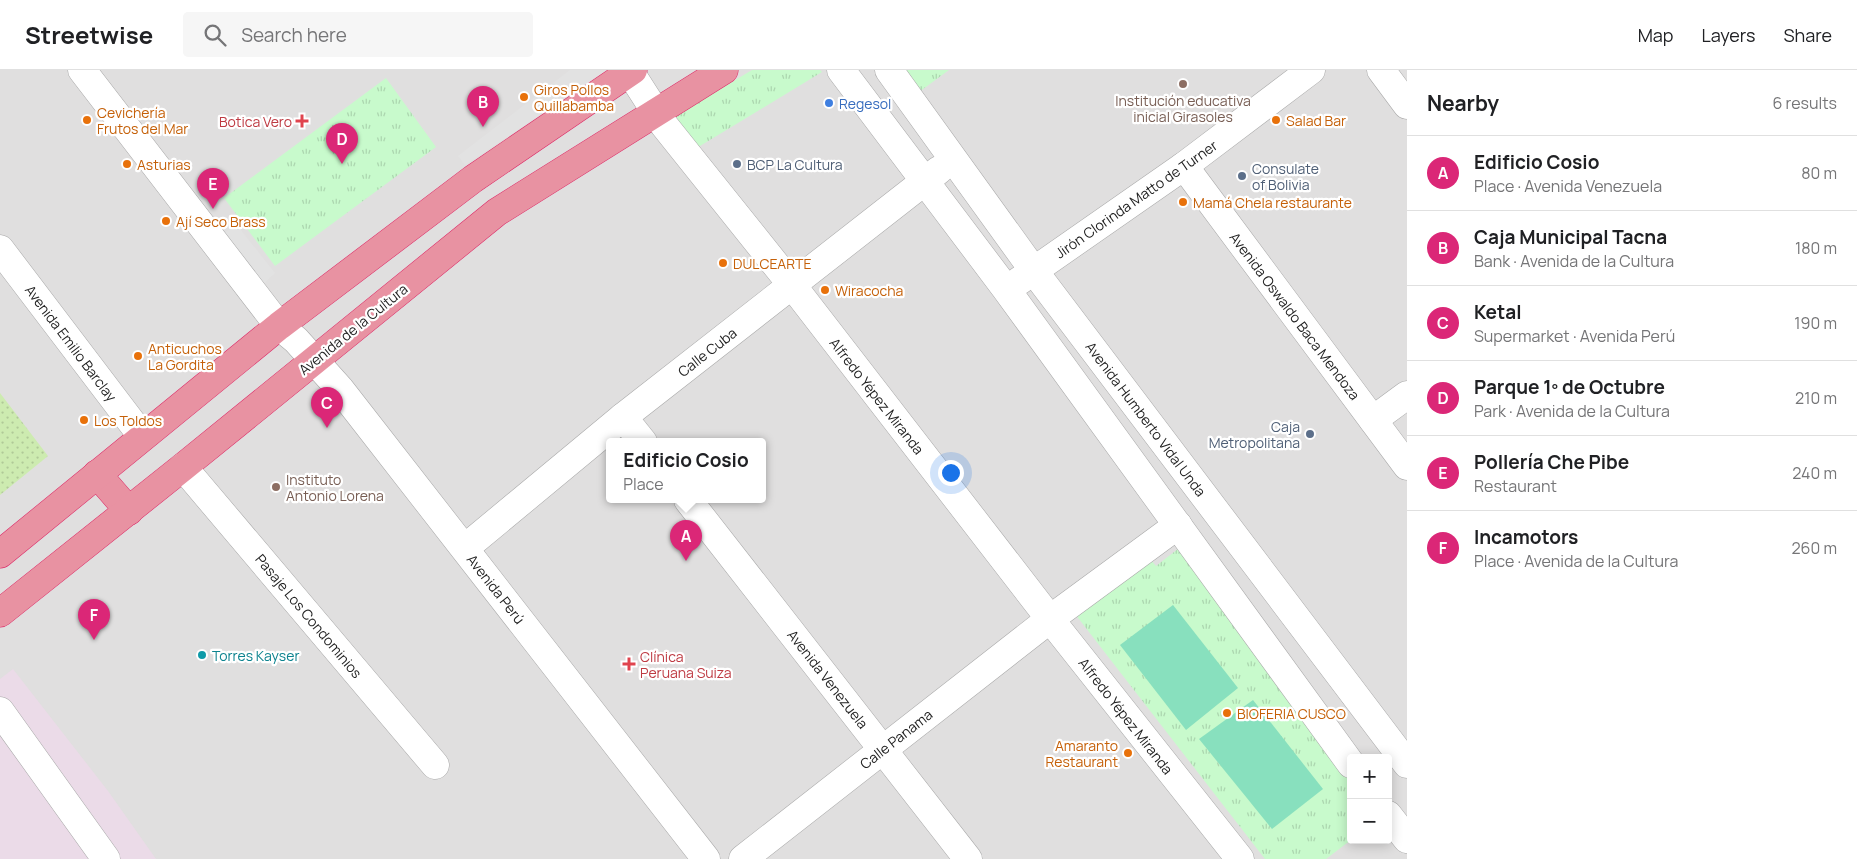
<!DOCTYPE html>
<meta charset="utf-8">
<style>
:root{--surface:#fff;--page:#f6f6f6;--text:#202124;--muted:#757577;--line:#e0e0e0;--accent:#db2777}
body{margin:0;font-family:Manrope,sans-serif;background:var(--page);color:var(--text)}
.controls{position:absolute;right:15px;bottom:15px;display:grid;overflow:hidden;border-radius:5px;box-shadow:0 2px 12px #0003}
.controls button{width:45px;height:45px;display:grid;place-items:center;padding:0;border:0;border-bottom:1px solid var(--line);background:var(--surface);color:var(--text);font:25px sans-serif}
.you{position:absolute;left:950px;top:402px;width:18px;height:18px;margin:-12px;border:4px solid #fff;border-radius:50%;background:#1a73e8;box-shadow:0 0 0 8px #1a73e833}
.badge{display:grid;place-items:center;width:32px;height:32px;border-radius:50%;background:var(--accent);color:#fff;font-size:16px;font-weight:700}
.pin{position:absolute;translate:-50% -41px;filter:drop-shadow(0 1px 2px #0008)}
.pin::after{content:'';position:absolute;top:26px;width:18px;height:15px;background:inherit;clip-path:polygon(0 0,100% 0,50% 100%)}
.popup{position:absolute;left:606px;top:368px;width:160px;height:65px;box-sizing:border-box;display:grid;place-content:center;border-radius:5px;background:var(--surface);filter:drop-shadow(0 1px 4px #0005);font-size:16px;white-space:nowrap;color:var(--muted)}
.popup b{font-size:19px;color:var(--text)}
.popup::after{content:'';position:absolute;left:50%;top:100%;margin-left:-10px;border:10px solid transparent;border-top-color:var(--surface)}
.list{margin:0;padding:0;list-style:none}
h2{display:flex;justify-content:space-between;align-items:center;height:65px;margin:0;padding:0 20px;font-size:21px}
h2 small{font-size:16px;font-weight:400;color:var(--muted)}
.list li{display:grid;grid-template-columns:32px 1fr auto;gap:15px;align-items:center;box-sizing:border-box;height:75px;padding:0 20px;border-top:1px solid var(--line)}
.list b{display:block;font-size:19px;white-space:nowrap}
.list p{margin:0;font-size:16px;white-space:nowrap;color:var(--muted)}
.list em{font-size:16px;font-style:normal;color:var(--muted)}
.icon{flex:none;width:28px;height:28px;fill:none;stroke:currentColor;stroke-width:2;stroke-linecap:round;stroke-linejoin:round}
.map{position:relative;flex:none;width:1407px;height:789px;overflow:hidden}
header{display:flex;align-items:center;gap:30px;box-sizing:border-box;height:70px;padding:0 25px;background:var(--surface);border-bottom:1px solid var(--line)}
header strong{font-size:24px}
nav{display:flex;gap:28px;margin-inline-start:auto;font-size:18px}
.search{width:350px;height:45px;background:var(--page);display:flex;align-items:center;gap:12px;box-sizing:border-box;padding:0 18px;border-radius:5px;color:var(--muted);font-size:19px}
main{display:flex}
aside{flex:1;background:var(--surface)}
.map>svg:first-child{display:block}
.residential{fill:#e0dfdf;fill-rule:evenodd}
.industrial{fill:#ebdbe8}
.grass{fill:url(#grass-dots)}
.park{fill:url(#park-tufts)}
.pitch{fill:#88e0be}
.parking{fill:#e2e2e2}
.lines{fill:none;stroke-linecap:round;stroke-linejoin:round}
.minor-casing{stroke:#a9a9a9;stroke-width:29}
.highway-casing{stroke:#dc2a67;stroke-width:29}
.minor{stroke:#fff;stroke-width:28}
.highway{stroke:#e892a2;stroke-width:28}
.education-dot{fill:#8d6e63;stroke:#fff;stroke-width:2}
.food-dot{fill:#e8710a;stroke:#fff;stroke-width:2}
.shop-dot{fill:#3f7fe0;stroke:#fff;stroke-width:2}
.health-dot{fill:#e0444e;stroke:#fff;stroke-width:2}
.service-dot{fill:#5c6f8a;stroke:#fff;stroke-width:2}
.culture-dot{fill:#0f9aa8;stroke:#fff;stroke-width:2}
.labels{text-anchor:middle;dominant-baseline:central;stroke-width:4.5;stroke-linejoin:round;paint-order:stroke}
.food-label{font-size:14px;fill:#c56008;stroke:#fff;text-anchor:start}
.education-label{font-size:14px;fill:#785e54;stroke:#fff}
.shop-label{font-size:14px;fill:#366cbe;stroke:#fff;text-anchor:start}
.health-label{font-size:14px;fill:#be3a42;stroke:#fff;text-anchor:end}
.service-label{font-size:14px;fill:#4e5e75;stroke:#fff;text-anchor:start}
.street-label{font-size:14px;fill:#222;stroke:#fff}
.culture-label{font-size:14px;fill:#0d838f;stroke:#fff;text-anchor:start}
</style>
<header>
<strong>Streetwise</strong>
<div class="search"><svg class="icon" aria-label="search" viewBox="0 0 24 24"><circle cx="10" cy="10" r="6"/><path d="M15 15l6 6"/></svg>Search here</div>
<nav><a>Map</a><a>Layers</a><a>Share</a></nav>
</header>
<main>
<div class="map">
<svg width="1407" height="789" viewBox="0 0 1407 789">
<defs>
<pattern id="grass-dots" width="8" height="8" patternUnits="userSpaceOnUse" patternTransform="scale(1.25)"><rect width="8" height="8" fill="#cdebb0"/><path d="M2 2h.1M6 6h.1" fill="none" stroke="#b0c997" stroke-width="1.8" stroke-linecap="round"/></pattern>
<pattern id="park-tufts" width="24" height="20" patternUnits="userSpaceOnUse" patternTransform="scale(1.25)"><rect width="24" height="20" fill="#c8facc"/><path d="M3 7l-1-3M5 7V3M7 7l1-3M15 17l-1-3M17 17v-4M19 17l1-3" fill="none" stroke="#acd6af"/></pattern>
</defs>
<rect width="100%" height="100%" fill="#f2efe9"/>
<path class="residential" d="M0,0h1407v789h-1407zM610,372h152v58h-152zM1351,688h37v82h-37z"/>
<path class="industrial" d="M13,599l95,122 48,68h-156v-180z"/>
<path class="grass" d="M0,323l48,63 -48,39z"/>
<g class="park">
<path d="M752,0h68l2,2 -127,77 -23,-31z"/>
<path d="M896,0h53l-34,25z"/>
<path d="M386,8l50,69 -161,119 -51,-68z"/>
<path d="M1183,475l168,235v60l-25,19h-61l-190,-245 73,-57 8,9z"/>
</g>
<g class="pitch">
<path d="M1173,535l65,83 -52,42 -66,-85z"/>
<path d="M1253,630l70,89 -51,40 -73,-90z"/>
</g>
<g class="parking">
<path d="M570,0h37l-142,95 -7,-9z"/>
<path d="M236,154l39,49 -15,14 -38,-52z"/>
</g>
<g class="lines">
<defs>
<g id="minor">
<path d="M82,0l197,256 17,14 44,49 366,470"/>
<path d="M841,0l165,219 345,475"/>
<path d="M889,0l145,201 373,493"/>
<path d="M1381,0l26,35"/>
<path d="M630,2l34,53 128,160 258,334 190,240"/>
<path d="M1184,96l223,300"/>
<path d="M0,179l142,187"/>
<path d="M1019,211l165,-115 127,-96"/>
<path d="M623,347l20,25"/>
<path d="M1373,350l34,-25"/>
<path d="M183,397l252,298"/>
<path d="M688,430l280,359"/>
<path d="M465,478l158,-131 316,-247"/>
<path d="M0,641l106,148"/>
<path d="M1388,745l19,24"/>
<path d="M743,789l307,-240 128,-94"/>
</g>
<g id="highway">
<path d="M97,404l32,37"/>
<path d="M0,484l279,-228 194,-147 160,-109"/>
<path d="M0,543l183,-146 314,-255 227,-142"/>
</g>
</defs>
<use href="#minor" class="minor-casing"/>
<use href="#highway" class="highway-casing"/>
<use href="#minor" class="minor"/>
<use href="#highway" class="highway"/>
</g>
<g class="education-dot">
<circle cx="1183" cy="14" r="5"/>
<circle cx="276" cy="417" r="5"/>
</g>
<g class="food-dot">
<circle cx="524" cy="27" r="5"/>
<circle cx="87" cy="50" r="5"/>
<circle cx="1276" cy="50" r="5"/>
<circle cx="127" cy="94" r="5"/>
<circle cx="1183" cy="132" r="5"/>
<circle cx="166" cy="151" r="5"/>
<circle cx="723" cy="193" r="5"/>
<circle cx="825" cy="220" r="5"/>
<circle cx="138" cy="286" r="5"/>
<circle cx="84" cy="350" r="5"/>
<circle cx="1227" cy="643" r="5"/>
<circle cx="1128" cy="683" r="5"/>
</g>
<circle class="shop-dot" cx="829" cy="33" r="5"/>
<g class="health-dot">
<path d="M299.5 43.5h5v5h5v5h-5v5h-5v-5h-5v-5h5z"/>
<path d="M626.5 586.5h5v5h5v5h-5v5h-5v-5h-5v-5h5z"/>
</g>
<g class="service-dot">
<circle cx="737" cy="94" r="5"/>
<circle cx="1242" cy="106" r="5"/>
<circle cx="1310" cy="364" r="5"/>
</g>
<circle class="culture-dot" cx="202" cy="585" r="5"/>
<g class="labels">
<g class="food-label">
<text x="534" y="19">Giros Pollos<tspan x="534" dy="16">Quillabamba</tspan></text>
<text x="97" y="42">Cevichería<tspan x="97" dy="16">Frutos del Mar</tspan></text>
<text x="1286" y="50">Salad Bar</text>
<text x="137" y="94">Asturias</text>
<text x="1193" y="132">Mamá Chela restaurante</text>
<text x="176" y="151">Ají Seco Brass</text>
<text x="733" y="193">DULCEARTE</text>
<text x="835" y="220">Wiracocha</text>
<text x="148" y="278">Anticuchos<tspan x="148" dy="16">La Gordita</tspan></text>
<text x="94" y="350">Los Toldos</text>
<text x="1237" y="643">BIOFERIA CUSCO</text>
<text x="1118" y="675" text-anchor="end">Amaranto<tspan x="1118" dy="16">Restaurant</tspan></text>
</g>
<g class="education-label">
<text x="1183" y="30">Institución educativa<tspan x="1183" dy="16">inicial Girasoles</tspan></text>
<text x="286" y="409" text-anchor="start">Instituto<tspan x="286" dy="16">Antonio Lorena</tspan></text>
</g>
<g class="shop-label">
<text x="839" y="33">Regesol</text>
</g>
<g class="health-label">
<text x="292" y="51">Botica Vero</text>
<text x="640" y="586" text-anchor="start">Clínica<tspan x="640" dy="16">Peruana Suiza</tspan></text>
</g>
<g class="service-label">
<text x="747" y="94">BCP La Cultura</text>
<text x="1252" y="98">Consulate<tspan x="1252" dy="16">of Bolivia</tspan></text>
<text x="1300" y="356" text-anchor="end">Caja<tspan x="1300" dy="16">Metropolitana</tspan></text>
</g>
<g class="street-label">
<text transform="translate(1136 129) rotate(-35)">Jirón Clorinda Matto de Turner</text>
<text transform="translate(1295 246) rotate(53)">Avenida Oswaldo Baca Mendoza</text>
<text transform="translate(353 259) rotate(-39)">Avenida de la Cultura</text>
<text transform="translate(71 273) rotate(53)">Avenida Emilio Barclay</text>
<text transform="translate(707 282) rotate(-38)">Calle Cuba</text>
<text transform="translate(877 326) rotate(52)">Alfredo Yépez Miranda</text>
<text transform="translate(1146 349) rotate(53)">Avenida Humberto Vidal Unda</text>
<text transform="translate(496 519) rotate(52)">Avenida Perú</text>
<text transform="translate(309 546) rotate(50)">Pasaje Los Condominios</text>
<text transform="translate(828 609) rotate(52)">Avenida Venezuela</text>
<text transform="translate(1126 646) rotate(52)">Alfredo Yépez Miranda</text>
<text transform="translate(896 669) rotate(-38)">Calle Panama</text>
</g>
<g class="culture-label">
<text x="212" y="585">Torres Kayser</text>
</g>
</g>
</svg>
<div class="controls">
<button>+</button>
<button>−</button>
</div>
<div class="you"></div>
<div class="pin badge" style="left:686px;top:491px">A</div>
<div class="popup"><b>Edificio Cosio</b>Place</div>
<div class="pin badge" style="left:483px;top:57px">B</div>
<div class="pin badge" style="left:327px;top:358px">C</div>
<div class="pin badge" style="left:342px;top:94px">D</div>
<div class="pin badge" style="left:213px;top:139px">E</div>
<div class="pin badge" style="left:94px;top:570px">F</div>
</div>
<aside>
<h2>Nearby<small>6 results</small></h2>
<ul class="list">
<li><span class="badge">A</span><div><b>Edificio Cosio</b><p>Place · Avenida Venezuela</p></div><em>80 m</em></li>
<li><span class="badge">B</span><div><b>Caja Municipal Tacna</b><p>Bank · Avenida de la Cultura</p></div><em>180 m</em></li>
<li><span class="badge">C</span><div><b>Ketal</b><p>Supermarket · Avenida Perú</p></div><em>190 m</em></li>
<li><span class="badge">D</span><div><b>Parque 1º de Octubre</b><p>Park · Avenida de la Cultura</p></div><em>210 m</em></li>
<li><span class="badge">E</span><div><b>Pollería Che Pibe</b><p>Restaurant</p></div><em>240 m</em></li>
<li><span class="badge">F</span><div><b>Incamotors</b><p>Place · Avenida de la Cultura</p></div><em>260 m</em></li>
</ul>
</aside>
</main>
